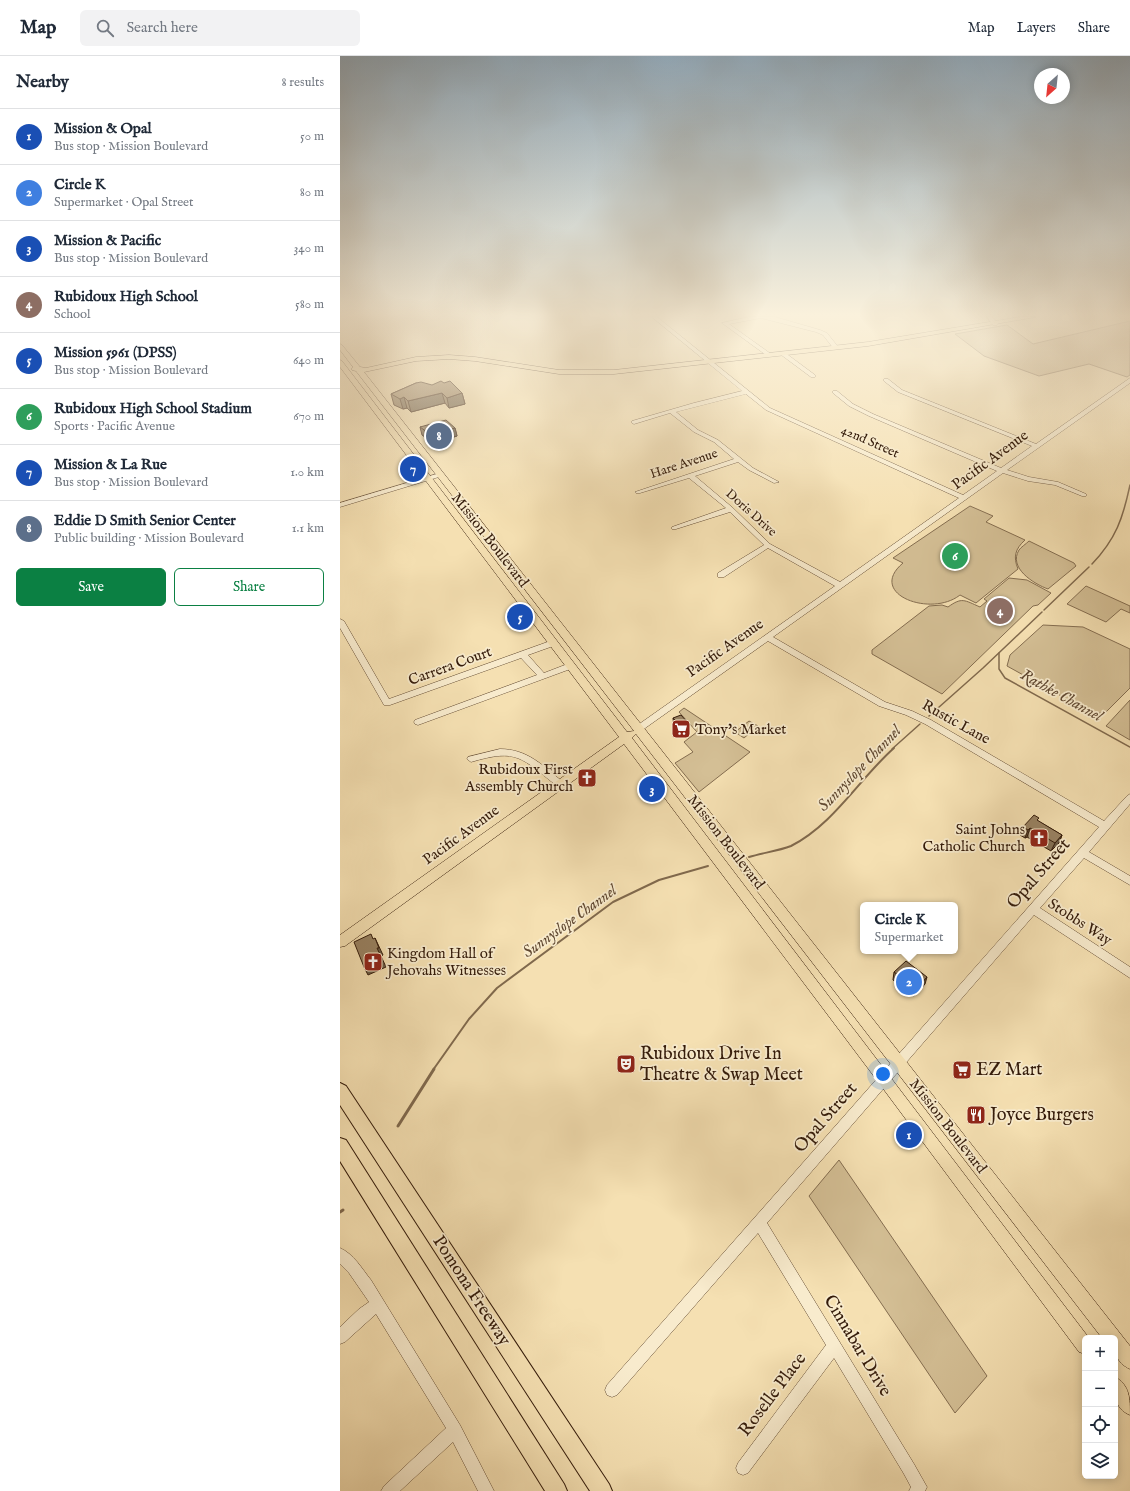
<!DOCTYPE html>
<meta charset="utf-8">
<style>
:root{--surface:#fff;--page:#f2f2f3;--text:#1f2937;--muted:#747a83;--line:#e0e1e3;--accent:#0b8043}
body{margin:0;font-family:"IM FELL English",serif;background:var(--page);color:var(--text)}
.controls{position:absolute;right:12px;bottom:12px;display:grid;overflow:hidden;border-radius:6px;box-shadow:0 2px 10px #0003}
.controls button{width:36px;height:36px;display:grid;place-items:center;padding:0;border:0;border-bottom:1px solid var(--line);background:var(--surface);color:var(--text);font:20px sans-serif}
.compass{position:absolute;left:694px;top:12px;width:36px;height:36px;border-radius:50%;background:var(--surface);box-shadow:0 2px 10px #0003;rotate:207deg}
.you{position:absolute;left:543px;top:1018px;width:14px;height:14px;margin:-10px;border:3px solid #fff;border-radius:50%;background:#1a73e8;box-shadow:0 0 0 6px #1a73e833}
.badge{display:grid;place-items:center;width:26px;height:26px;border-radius:50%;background:var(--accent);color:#fff;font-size:13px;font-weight:700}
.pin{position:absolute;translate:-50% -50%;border:2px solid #fff;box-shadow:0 1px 4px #0006}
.popup{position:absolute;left:520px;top:846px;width:98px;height:52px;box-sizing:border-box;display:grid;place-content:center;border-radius:6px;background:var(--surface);filter:drop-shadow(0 1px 3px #0005);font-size:13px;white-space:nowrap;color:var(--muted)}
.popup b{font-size:15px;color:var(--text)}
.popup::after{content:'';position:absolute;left:50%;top:100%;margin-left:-8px;border:8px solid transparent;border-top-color:var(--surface)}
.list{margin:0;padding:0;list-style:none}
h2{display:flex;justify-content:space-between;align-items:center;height:52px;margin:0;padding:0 16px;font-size:17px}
h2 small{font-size:13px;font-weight:400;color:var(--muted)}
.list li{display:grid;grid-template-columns:26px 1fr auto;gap:12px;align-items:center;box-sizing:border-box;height:56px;padding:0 16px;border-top:1px solid var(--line)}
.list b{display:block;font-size:15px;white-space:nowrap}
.list p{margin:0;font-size:13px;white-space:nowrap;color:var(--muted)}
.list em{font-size:13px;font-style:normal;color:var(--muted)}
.actions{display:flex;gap:8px;padding:12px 16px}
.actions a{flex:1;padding:9px 0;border:1px solid var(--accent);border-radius:6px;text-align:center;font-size:14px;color:var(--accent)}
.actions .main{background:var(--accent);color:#fff}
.icon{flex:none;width:22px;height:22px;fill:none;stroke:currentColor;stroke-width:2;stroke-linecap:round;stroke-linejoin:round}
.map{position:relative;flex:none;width:790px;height:1435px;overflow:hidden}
header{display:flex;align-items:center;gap:24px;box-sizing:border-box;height:56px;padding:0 20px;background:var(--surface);border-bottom:1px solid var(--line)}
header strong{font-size:19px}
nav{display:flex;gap:22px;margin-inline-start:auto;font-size:14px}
.search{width:280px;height:36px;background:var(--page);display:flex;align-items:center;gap:10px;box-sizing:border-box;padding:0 14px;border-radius:6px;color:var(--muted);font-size:15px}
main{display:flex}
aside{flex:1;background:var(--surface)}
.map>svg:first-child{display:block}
.green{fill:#d4bf95;stroke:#846d50}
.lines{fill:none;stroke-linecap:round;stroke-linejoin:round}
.stream-far2{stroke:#80694d;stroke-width:1.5}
.stream-far1{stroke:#80694d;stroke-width:2}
.stream{stroke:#80694d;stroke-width:3}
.minor-casing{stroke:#644c34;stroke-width:1}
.major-casing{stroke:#341b0a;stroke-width:1}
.highway-casing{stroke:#341b0a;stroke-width:2}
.minor{fill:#f8ebcd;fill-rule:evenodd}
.major{fill:#f5e0b2;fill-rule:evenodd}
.highway{fill:#f5e0b2;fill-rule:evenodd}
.wall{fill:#836f53;stroke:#341b0a}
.shaded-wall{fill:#6a5a44;stroke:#341b0a}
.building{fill:#988161;stroke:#341b0a}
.labels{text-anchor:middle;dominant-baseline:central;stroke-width:3.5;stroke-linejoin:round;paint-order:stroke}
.far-street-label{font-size:13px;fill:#341b0a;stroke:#f8ebcd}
.street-label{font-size:15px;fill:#341b0a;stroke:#f8ebcd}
.poi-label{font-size:15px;fill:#341b0a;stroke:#f8ebcd;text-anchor:start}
.water-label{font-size:16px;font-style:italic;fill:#604831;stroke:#f8ebcd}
.near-street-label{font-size:18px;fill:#341b0a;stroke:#f8ebcd}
.near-poi-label{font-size:18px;fill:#341b0a;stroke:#f8ebcd;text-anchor:start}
</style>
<header>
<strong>Map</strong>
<div class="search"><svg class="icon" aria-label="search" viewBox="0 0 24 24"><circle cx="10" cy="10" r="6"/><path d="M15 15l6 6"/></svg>Search here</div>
<nav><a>Map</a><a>Layers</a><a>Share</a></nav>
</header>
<main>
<aside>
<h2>Nearby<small>8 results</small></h2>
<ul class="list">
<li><span class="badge" style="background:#1a4fb4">1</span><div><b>Mission &amp; Opal</b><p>Bus stop · Mission Boulevard</p></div><em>50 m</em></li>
<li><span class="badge" style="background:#3f7fe0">2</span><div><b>Circle K</b><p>Supermarket · Opal Street</p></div><em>80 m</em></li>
<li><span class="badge" style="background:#1a4fb4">3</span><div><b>Mission &amp; Pacific</b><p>Bus stop · Mission Boulevard</p></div><em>340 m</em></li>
<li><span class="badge" style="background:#8d6e63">4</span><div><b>Rubidoux High School</b><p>School</p></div><em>580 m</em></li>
<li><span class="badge" style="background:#1a4fb4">5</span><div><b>Mission 5961 (DPSS)</b><p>Bus stop · Mission Boulevard</p></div><em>640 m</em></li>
<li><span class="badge" style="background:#2e9e5b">6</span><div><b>Rubidoux High School Stadium</b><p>Sports · Pacific Avenue</p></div><em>670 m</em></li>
<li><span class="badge" style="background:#1a4fb4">7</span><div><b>Mission &amp; La Rue</b><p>Bus stop · Mission Boulevard</p></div><em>1.0 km</em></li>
<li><span class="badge" style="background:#5c6f8a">8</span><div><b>Eddie D Smith Senior Center</b><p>Public building · Mission Boulevard</p></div><em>1.1 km</em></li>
</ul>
<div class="actions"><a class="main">Save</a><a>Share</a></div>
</aside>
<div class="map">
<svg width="790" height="1435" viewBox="0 0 790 1435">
<rect width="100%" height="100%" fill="#f5e0b2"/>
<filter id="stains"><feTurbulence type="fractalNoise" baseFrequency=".005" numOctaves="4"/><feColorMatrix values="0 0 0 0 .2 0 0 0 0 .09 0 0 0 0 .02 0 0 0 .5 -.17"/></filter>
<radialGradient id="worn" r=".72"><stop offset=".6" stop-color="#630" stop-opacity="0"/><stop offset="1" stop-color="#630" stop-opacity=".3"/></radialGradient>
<g class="green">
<path d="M790,265v54l-3,2 -38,-13 -50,12 -55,-20 -29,-22 52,-9 26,19z"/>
<path d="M630,450l23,10 -7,6 39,18c-10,9 -12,17 -7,29l-42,34 -16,-8c-29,23 -94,-1 -57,-32l-10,-5z"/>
<path d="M689,485l45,22 2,3 -28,23c-14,-5 -40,-21 -29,-39 2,-3 7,-6 10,-9z"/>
<path d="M669,522l18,2 24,13 -13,12 -5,1 -91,88 -70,-40v-4l57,-44 13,-1 6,2c14,-10 16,-7 32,0l7,-6 -3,-2z"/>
<path d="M746,530l44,20v7l-9,-4 -15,13 -39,-18z"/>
<path d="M703,569l40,2 47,22v39l-25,25h-13l-85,-47 3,-11z"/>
<path d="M790,644v40l-24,-14z"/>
<path d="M344,652l66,44 -51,40 -24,-29 18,-11 -9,-10 13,-10 -18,-20z"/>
<path d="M409,665l9,5 -14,12 -9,-6z"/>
<path d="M499,1104l148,216 -32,37 -146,-217z"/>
</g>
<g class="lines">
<g class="stream-far2">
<path d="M752,508c24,-25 31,-46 38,-79"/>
<path d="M704,554l45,-43"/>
<path d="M659,597v16l6,9 125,69"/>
<path d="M589,660l54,-48 59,-56"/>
<path d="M552,693l28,-25"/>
</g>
<g class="stream-far1">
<path d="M409,801c13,-4 29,-6 42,-11 43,-22 68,-67 103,-98"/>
<path d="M93,1014l36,-51 28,-31 116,-86 46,-22 49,-14"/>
</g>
<g class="stream">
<path d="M58,1070l36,-57"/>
<path d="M0,1156l3,-2"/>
</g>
<defs>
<g id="minor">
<path d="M312,261h5l113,91 193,87 34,-24 -128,-55 -20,-10 -16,-13v-2h4l16,13 20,10 128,54 31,-22 -134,-54 -14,-11v-2h4l14,11 134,54 94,-66v5l-123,87 22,7 29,5 28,12v2h-4l-27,-11 -27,-4 -25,-8 -230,164 112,65 27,9 19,9 173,101 23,-25 3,-2v10l-41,48 41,24v9l-46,-27 -44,50 90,59v11l-96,-63 -267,308 147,241 13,23 -2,4h-16l2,-4 -7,-13 -70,-116 -86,115 -5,2 -5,-2 -2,-5 2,-5 88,-118 -68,-112 -141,162 -5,2 -5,-2 -2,-5 2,-5 492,-558 -174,-103 -19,-9 -27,-9 -111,-65 -127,90h-6l-1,-2 1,-2 200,-141 -67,-38 -44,29h-6v-4l46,-28 -34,-33 -54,17h-4v-2l54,-19 -37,-30 -49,15h-4l-1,-1 99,-33 -20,-17 -20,-10 -24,-19 -36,11 -2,-1v-2l62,-18 48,-12zM406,338l20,16 193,88 -119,84 -70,-38 -37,-36 -38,-32 43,-14 11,8 25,13 5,-1 -26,-14 -35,-28 -20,-10 -22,-18z"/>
<path d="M409,261h26l45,13 7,3 12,15 -5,1 -11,-14 -7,-3 -55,-14 -32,6 42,30 -5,1 -44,-32z"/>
<path d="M647,261h5l6,7 -1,1h-4z"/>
<path d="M440,296h4l31,23v2h-4l-31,-23z"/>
<path d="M100,417l2,1v2l-102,31v-4z"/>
<path d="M0,563l4,2 45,78 164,-59 3,1 1,2 -1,2 -28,10 16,18 26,-10 4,3 -1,2 -155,57 -3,-1 -1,-2 1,-2 122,-45 -16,-17 -131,47h-6l-44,-77z"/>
<path d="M160,693c28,0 43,17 63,33l2,2 -2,2h-6c-36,-28 -39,-38 -86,-24l-4,-3 1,-2z"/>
<path d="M0,1192c14,6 22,21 31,32l89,145 34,66h-16l-25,-49 -53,49h-19l3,-5 62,-58 -70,-114 -31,28 -5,2v-17l19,-18 10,-7 -20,-29 -9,-9z"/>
</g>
<g id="major">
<path d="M680,261h16l-168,29 -254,28h-55l-84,-13 -26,-2 -33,2 -52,11 766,974v23c-15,-7 -15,-17 -15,-31h-13l-466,-604 -4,4 457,600h-4v16l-6,-2 -212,-285 -243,-323 -279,202 -5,1v-12l279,-198 -279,-370v-7l2,1 285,371 7,-1 -278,-360 -4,-1 -1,-1 2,-2 -13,-17v-6l2,1 18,22 6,1 50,-11 33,-2 26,2 84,13h55l254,-28z"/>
<path d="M775,1321c15,8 15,22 15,38 -17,-7 -15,-22 -15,-38z"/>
</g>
<g id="highway">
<path d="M0,1027l6,3 263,398 3,7h-22l-250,-386z"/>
<path d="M0,1082l6,2 218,344 3,7h-22l-205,-330z"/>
</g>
</defs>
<use href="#minor" class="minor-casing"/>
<use href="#major" class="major-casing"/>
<use href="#highway" class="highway-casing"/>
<use href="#minor" class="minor"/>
<use href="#major" class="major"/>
<use href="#highway" class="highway"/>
</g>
<g class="wall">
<path d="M76,327l46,10 3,11 -16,4 -4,-5 -34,9 -4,-4 -4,1 -9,-4 -3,-11z"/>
<path d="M80,371l35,1 2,8 -24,7 -11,-8z"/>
<path d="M333,662l15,14 -7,3 -7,-8z"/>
<path d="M698,765l24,14 -3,8 -8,8 -24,-14 -2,1 -5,-3 3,-8z"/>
<path d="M554,916l31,12 -11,12 -21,-16z"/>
</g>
<g class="shaded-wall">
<path d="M102,337l3,10 -34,9 -3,-11z"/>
<path d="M122,337l3,11 -16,4 -2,-10z"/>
<path d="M64,341l3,11 -4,1 -3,-10z"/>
<path d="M115,372l2,8 -24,7 -2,-8z"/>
<path d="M348,667v9l-7,3 -1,-9z"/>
<path d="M690,772l-3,9 -2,1 3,-8z"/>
<path d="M722,779l-3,8 -8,8 4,-8z"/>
<path d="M35,882l8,17 -2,1 5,11 -18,8 -4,-8 13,-19z"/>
<path d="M587,921l-2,7 -11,12 2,-7z"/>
</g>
<g class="building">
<path d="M101,325l3,2 6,-2 12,12 -15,5 -5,-5 -34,8 -4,-4 -4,2 -9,-5 25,-11 5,-1 11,3z"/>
<path d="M106,364l9,8 -24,7 -11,-8z"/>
<path d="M341,659l7,8 -8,3 -7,-8z"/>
<path d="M694,759l5,3 -2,2 25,15 -7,8 -25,-15 -2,2 -5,-3z"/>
<path d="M31,878l2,5 2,-1 4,10h-2l5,11 -18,8 -10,-25z"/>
<path d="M566,905l21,16 -11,12 -22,-17z"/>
</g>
<linearGradient id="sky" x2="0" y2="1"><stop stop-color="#93abbc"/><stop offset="0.56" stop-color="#faf1dc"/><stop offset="1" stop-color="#faf1dc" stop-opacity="0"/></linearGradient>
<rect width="790" height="462" fill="url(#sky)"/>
<defs>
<symbol id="supermarket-square" viewBox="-11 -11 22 22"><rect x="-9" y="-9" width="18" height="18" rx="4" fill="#8f2418" stroke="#f8ebcd"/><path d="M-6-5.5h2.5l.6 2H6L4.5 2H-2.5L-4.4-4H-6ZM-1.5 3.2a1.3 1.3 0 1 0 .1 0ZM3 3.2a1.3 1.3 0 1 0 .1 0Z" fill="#fff"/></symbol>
<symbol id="church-square" viewBox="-11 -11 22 22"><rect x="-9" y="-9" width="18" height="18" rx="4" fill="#8f2418" stroke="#f8ebcd"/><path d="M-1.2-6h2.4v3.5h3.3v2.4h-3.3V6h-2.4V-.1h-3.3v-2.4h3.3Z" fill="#fff"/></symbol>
<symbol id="theatre-square" viewBox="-11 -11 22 22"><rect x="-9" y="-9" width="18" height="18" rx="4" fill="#8f2418" stroke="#f8ebcd"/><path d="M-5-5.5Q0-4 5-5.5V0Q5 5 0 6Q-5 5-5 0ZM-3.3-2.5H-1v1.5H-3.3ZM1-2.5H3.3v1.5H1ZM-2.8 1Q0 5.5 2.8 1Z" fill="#fff"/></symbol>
<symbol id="restaurant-square" viewBox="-11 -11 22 22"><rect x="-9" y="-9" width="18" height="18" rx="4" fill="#8f2418" stroke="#f8ebcd"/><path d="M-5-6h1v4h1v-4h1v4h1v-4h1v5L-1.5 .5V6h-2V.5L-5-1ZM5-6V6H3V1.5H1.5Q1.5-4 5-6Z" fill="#fff"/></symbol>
</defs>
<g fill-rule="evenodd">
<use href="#supermarket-square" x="330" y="662" width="22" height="22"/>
<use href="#church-square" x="236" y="711" width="22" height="22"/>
<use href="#church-square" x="688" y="771" width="22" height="22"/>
<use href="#church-square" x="22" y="895" width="22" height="22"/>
<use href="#theatre-square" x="275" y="997" width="22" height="22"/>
<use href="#supermarket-square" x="611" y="1003" width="22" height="22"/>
<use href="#restaurant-square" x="625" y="1048" width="22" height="22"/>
</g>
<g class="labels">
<g class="far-street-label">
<text transform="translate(530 386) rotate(24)">42nd Street</text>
<text transform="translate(344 408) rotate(-18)">Hare Avenue</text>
<text transform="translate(411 457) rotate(42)">Doris Drive</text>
</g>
<g class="street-label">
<text transform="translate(650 404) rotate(-36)">Pacific Avenue</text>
<text transform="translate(150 484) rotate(52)">Mission Boulevard</text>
<text transform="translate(385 592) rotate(-35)">Pacific Avenue</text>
<text transform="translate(110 610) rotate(-20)">Carrera Court</text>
<text transform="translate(616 666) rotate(29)">Rustic Lane</text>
<text transform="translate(121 779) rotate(-36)">Pacific Avenue</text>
<text transform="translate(386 786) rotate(52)">Mission Boulevard</text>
<text transform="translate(740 866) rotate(33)">Stobbs Way</text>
<text transform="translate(608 1070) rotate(52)">Mission Boulevard</text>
</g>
<g class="poi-label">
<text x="355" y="673">Tony's Market</text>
<text x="233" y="713" text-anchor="end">Rubidoux First<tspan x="233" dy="17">Assembly Church</tspan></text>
<text x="685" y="773" text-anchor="end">Saint Johns<tspan x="685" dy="17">Catholic Church</tspan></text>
<text x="47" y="897">Kingdom Hall of<tspan x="47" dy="17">Jehovahs Witnesses</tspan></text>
</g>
<g class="water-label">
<text transform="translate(721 640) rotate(29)">Rathke Channel</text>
<text transform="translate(520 713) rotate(-46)">Sunnyslope Channel</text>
<text transform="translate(230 866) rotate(-36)">Sunnyslope Channel</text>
</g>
<g class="near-street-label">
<text transform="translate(699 818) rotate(-49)">Opal Street</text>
<text transform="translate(486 1062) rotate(-49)">Opal Street</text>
<text transform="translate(131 1235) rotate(57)">Pomona Freeway</text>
<text transform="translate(517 1290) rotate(59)">Cinnabar Drive</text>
<text transform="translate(433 1339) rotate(-53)">Roselle Place</text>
</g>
<g class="near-poi-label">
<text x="300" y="998">Rubidoux Drive In<tspan x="300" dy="21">Theatre &amp; Swap Meet</tspan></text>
<text x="636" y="1014">EZ Mart</text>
<text x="650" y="1059">Joyce Burgers</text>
</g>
</g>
<rect width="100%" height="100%" filter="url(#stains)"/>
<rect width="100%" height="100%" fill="url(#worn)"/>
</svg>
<div class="controls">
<button>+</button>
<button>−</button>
<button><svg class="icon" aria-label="locate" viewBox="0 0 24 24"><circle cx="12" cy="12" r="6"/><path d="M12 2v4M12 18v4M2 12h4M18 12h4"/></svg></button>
<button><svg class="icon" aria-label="layers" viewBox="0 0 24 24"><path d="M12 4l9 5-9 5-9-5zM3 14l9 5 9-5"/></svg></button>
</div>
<svg class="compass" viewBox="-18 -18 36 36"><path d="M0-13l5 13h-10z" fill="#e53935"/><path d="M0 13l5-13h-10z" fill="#747a83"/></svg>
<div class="you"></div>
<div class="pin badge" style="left:569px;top:1079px;background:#1a4fb4">1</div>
<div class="pin badge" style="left:569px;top:926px;background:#3f7fe0">2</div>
<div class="popup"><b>Circle K</b>Supermarket</div>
<div class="pin badge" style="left:312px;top:733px;background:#1a4fb4">3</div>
<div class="pin badge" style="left:660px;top:555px;background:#8d6e63">4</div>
<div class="pin badge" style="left:180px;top:561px;background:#1a4fb4">5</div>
<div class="pin badge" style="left:615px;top:500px;background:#2e9e5b">6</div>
<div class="pin badge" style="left:73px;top:413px;background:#1a4fb4">7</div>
<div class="pin badge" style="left:99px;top:380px;background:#5c6f8a">8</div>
</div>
</main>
